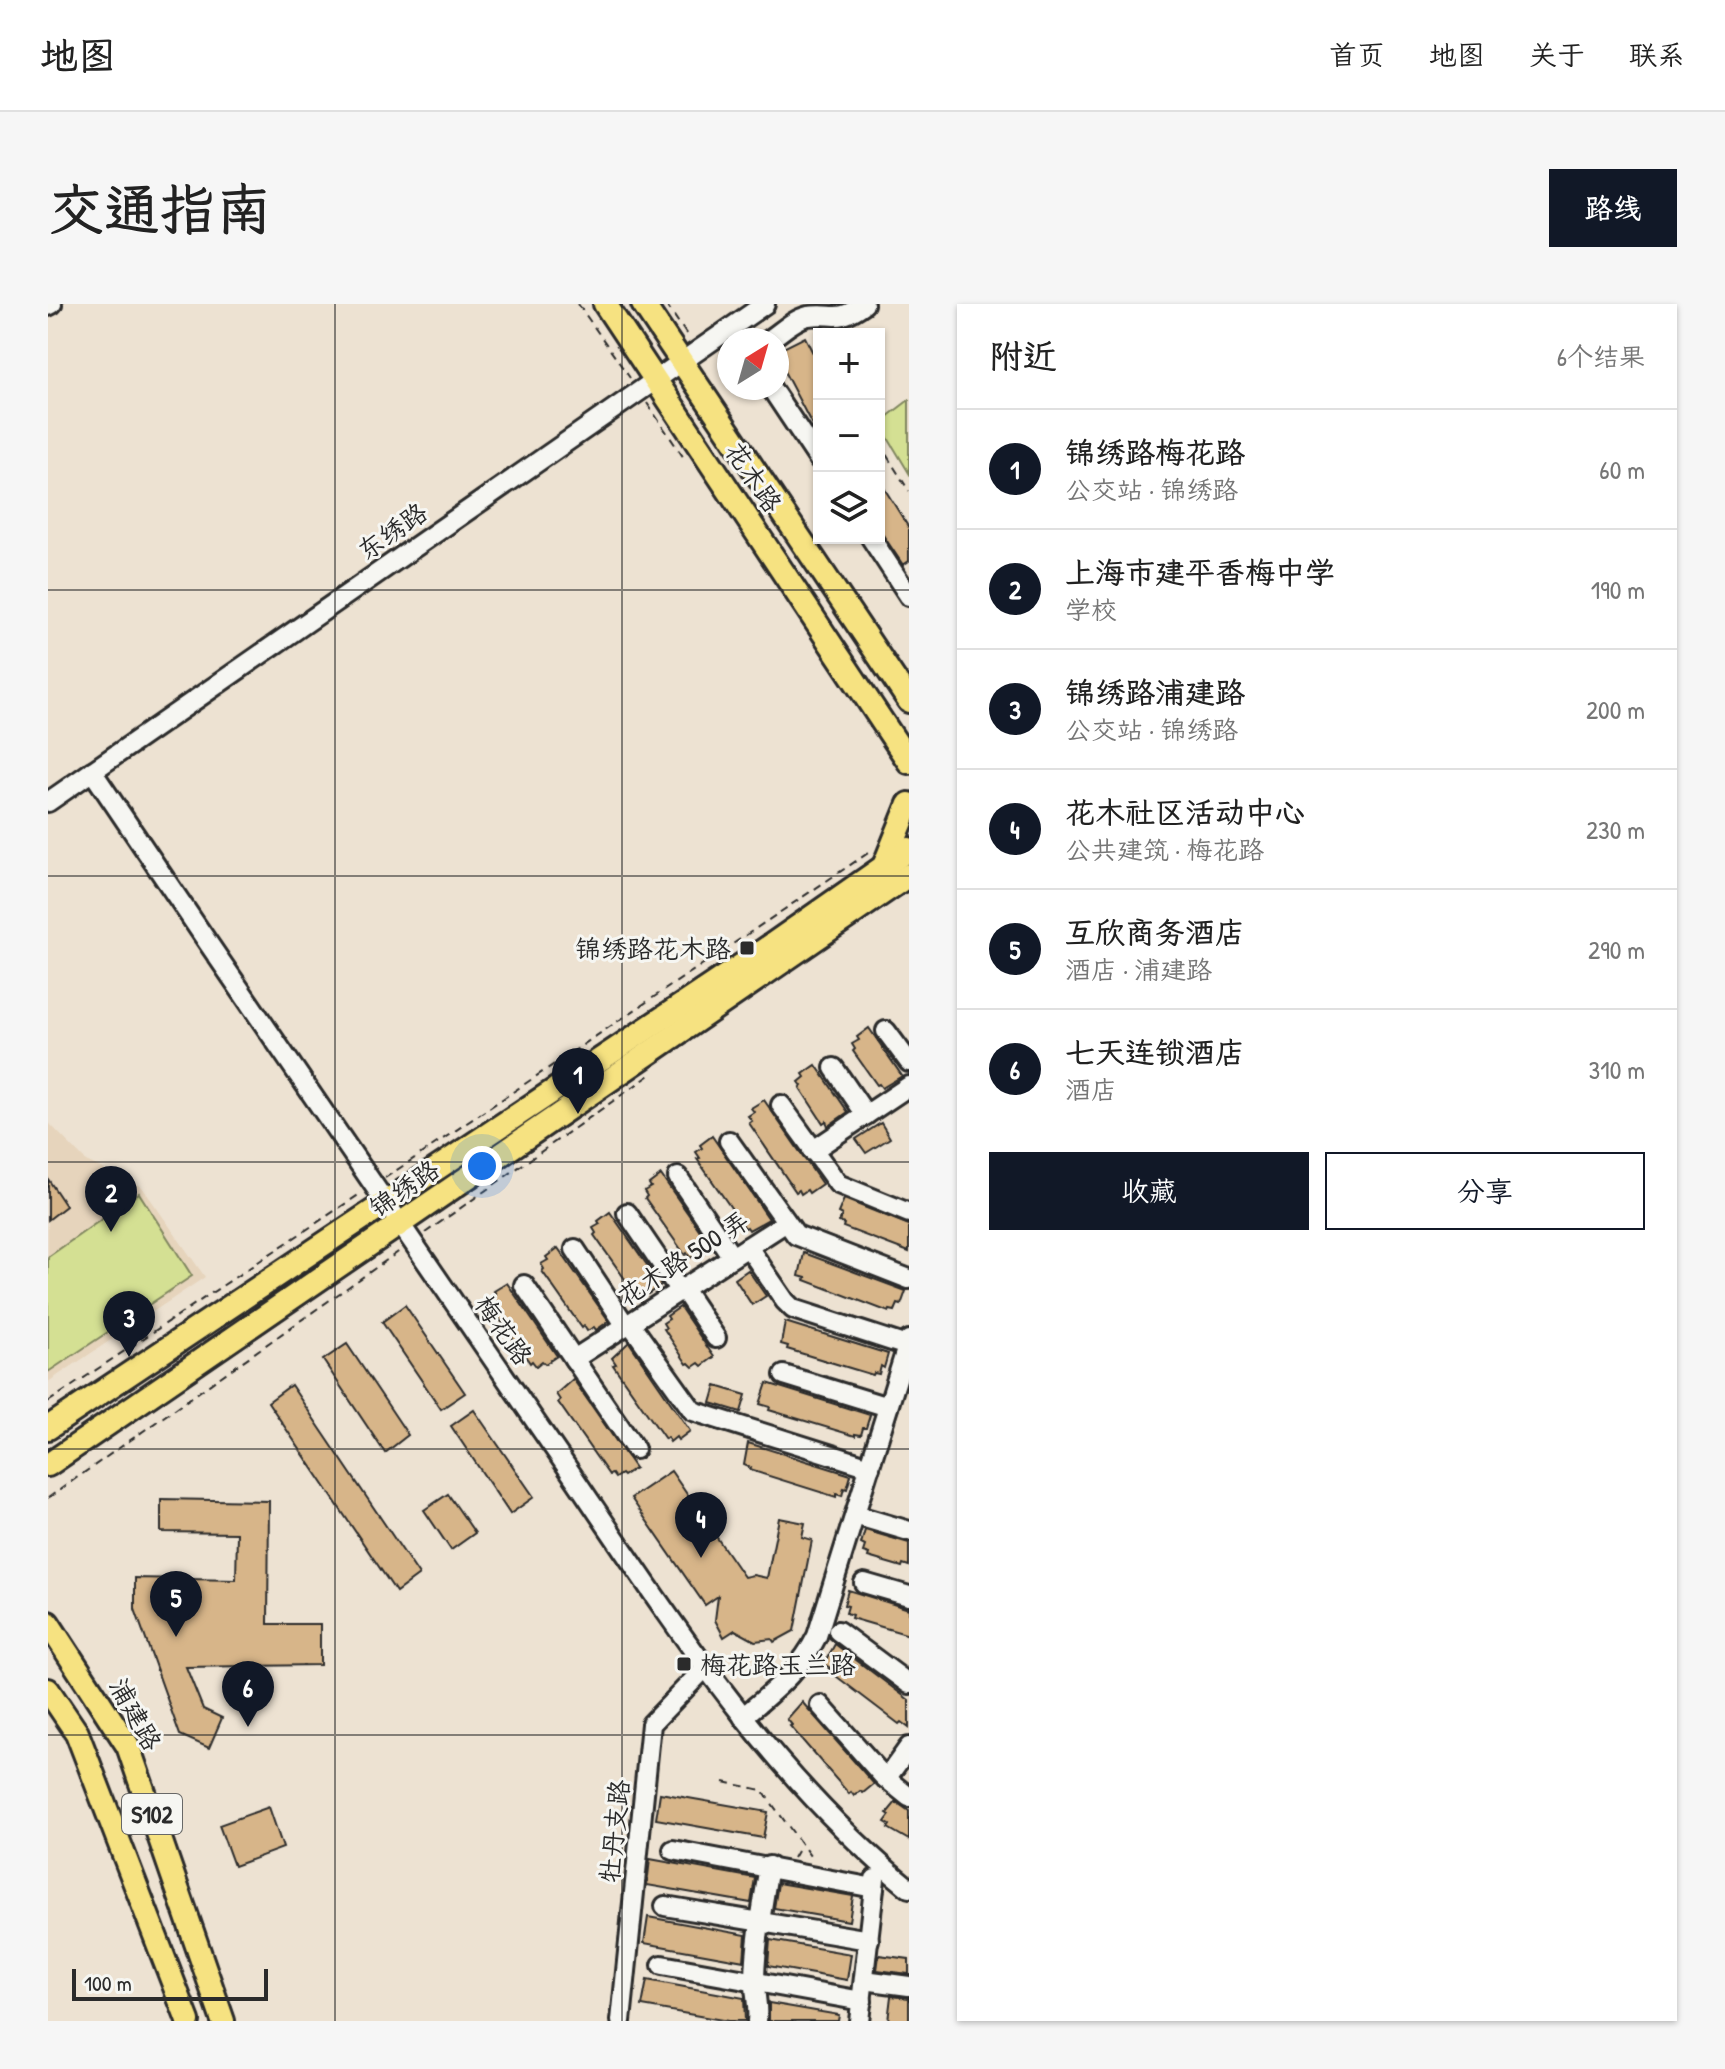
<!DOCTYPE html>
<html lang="zh">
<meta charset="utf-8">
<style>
:root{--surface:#fff;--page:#f6f6f6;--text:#222;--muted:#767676;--line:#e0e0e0;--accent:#111827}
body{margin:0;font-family:"Patrick Hand","LXGW WenKai TC",sans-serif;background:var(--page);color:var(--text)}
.controls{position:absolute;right:24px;top:24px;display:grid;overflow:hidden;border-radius:0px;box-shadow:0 2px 6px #0004}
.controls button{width:72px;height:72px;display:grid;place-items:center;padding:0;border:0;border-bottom:2px solid var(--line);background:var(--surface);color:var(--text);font:40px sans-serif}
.compass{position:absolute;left:669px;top:24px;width:72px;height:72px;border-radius:50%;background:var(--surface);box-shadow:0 2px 6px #0004;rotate:37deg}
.scale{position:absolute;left:24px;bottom:20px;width:196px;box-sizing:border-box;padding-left:8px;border:4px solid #2b2b2b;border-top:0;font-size:22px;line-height:28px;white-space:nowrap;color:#2b2b2b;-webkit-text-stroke:6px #f6f6f2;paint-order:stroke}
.you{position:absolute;left:434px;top:862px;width:28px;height:28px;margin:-20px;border:6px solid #fff;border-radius:50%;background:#1a73e8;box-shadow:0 0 0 12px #1a73e833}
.badge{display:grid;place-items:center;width:52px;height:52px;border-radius:50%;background:var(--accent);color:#fff;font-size:26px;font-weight:700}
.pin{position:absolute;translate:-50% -66px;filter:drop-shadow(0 2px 4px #0008)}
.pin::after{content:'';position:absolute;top:42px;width:28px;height:24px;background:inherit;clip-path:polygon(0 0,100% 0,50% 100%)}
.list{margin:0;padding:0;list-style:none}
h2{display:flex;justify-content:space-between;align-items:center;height:104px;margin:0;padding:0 32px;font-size:34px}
h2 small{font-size:26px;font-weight:400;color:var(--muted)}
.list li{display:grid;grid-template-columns:52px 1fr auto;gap:24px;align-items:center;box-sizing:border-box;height:120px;padding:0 32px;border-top:2px solid var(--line)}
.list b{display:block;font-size:30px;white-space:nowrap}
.list p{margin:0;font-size:26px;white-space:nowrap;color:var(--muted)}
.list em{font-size:26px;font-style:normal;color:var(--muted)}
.actions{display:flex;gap:16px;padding:24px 32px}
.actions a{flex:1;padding:18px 0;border:2px solid var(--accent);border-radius:0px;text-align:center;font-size:28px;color:var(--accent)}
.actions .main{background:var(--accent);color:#fff}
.icon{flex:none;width:44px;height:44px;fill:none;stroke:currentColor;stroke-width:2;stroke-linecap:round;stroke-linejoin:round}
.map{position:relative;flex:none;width:861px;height:1717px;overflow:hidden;border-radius:0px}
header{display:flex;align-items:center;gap:48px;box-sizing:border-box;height:112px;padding:0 40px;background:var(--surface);border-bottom:2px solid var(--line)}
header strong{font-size:38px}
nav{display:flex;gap:44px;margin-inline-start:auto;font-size:28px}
.intro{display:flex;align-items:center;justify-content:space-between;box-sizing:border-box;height:192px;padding:0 48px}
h1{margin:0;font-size:56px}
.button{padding:20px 36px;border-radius:0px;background:var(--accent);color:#fff;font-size:28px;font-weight:700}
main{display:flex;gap:48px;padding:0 48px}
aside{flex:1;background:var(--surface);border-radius:0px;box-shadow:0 2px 6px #0004}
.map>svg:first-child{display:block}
.built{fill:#e6d4bc}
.green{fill:#d4e093;stroke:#80865f;stroke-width:2}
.building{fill:#d7b589;stroke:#2b2b2b;stroke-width:2}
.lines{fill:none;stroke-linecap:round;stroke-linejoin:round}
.minor-casing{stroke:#2b2b2b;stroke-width:24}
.major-casing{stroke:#2b2b2b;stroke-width:28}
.path{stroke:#2b2b2b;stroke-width:2;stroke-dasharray:8 6;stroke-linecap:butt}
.minor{stroke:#f6f6f2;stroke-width:18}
.major{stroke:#f6e281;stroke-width:22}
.grid{fill:none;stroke:#2b2b2b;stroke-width:2;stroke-opacity:0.55}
.poi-dot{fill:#2b2b2b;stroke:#f6f6f2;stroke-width:3}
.labels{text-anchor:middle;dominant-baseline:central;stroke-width:6;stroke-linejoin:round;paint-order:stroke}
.shield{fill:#f6f6f2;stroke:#686867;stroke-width:2}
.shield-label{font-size:24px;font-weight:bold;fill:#2b2b2b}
.street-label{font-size:26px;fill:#2b2b2b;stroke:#f6f6f2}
.poi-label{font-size:26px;fill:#2b2b2b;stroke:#f6f6f2;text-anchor:end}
</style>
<header>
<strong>地图</strong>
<nav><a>首页</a><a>地图</a><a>关于</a><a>联系</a></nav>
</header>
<div class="intro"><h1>交通指南</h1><a class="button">路线</a></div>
<main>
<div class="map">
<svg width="861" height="1717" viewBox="0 0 861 1717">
<rect width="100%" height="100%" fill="#ede2d2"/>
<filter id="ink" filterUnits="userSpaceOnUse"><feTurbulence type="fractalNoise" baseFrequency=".0125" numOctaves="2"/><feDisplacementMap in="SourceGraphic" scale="16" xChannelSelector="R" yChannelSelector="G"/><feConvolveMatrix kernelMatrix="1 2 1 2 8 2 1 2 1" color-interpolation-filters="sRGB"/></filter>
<g filter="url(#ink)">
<path class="built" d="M0,818l38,39 56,26 63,90 -157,105z"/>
<g class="green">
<path d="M861,96v73l-30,-50z"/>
<path d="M91,889l53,83 -144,96v-115z"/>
</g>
<g class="building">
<path d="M757,33l14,28v73l-42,-80v-7z"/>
<path d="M831,176l30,48v33l-6,4 -24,-36z"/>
<path d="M821,724l33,48 -20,12 -3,-4 -2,1 -24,-34 2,-2 -3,-5 7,-4 -2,-3z"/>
<path d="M768,761l32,47 -20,14 -2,-5 -3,2 -23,-35 2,-2 -3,-4 6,-5 -2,-3z"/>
<path d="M716,796l58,84 -13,9 -2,-3 -6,4 -2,-4 -3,2 -47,-69 3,-2 -4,-5 6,-4 -3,-4z"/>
<path d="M833,819l9,15 -24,15 -10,-14z"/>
<path d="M664,832l57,83 -20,11 -2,-3 -2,1 -48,-69 3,-1 -4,-6 6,-4 -2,-3z"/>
<path d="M613,871l51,73 -13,9 -2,-3 -7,4 -3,-5 -2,2 -40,-57 2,-2 -3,-5 7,-4 -2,-3z"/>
<path d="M0,875l18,27 -18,14z"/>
<path d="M796,895l65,26v27l-66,-25 1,-3 -5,-2 3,-7 -4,-2z"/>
<path d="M562,908l51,73 -13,9 -2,-3 -6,4 -4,-4 -2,1 -40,-57 2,-2 -3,-5 7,-4 -2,-3z"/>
<path d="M510,944l51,73 -13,9 -2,-3 -7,4 -3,-5 -2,2 -40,-57 2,-2 -3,-5 7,-4 -2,-3z"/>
<path d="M756,949l102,38 -5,14 -3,-1 -3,7 -5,-1 -1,2 -84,-32 1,-2 -7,-2z"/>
<path d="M700,966l18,26 -14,9 -17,-26z"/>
<path d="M459,979l50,73 -12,8 -3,-3 -6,5 -4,-5 -2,2 -40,-58 3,-1 -4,-5 7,-5 -2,-3z"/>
<path d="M357,1001l60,88 -24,16 -59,-87z"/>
<path d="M632,1003l34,50 -12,9 -3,-3 -6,4 -4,-4 -2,1 -23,-35 2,-1 -3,-5 6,-4 -2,-3z"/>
<path d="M737,1018l103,32 -4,14 -3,-2 -2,8 -5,-1 -1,2 -86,-26 1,-3 -7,-2z"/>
<path d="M581,1038l61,89 -12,9 -2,-3 -6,5 -3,-5 -2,2 -52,-74 3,-1 -4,-6z"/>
<path d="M299,1040l61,91 -23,18 -62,-93z"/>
<path d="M525,1075l62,89 -12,8 -2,-2 -6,4 -3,-4 -3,1 -51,-73 2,-2 -4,-6z"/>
<path d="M719,1079l103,32 -4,13h-3l-2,7 -6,-1v2l-86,-26 1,-3 -10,-3z"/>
<path d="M243,1081l128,190 -23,17 -128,-190z"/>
<path d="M668,1082l30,9 -5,17 -30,-9z"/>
<path d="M426,1106l60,87 -24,17 -59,-88z"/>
<path d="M700,1139l103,32 -4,14 -3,-1 -2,8 -6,-2v3l-86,-27 1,-2 -7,-3z"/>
<path d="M623,1167l73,106 9,-2 14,3 12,-60 26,5 -3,14 10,3 -18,91 -20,11 -2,-3 -17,2 -20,-11 -11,7 -9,-17 3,-24 -13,9 -74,-107z"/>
<path d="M400,1190l27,39 -24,17 -27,-40z"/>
<path d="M113,1195l108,2 -1,123h52v41l-134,2 17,42 19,9 -13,30 -29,-13 -45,-126v-31l101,2 1,-47 -76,-1z"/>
<path d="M817,1226l44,13v23l-6,-2 -1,3 -34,-10 1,-3 -6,-2 2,-6 -4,-2z"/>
<path d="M800,1286l61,19v26l-58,-17 1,-3 -6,-2 2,-7 -4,-1z"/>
<path d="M787,1340l74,56v28l-8,-6 -2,2 -71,-54 2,-2 -6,-4z"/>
<path d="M754,1398l72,82 -11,9 -3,-2 -6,5 -3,-4 -2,2 -59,-68 2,-1 -5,-6z"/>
<path d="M612,1489l108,19 -5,26 -107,-19z"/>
<path d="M848,1498l13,9v29l-21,-12 2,-3 -5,-3 5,-7 -3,-2z"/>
<path d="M221,1503l14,41 -49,18 -15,-41z"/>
<path d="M602,1555l105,19 -4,25 -104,-18z"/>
<path d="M730,1579l75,13 -4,25 -75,-13z"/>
<path d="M600,1613l98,18 -2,26 -100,-18z"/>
<path d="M722,1636l81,14 -4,26 -79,-14z"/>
<path d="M831,1651l30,4v15l-32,-4z"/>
<path d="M599,1676l97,18 1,23h-17l-86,-15z"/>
<path d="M843,1692l18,2v23h-21z"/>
<path d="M721,1699l70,12 -1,6h-69z"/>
</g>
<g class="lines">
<defs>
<g id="minor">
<path d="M0,2l4,-2"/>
<path d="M721,36c12,-8 25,-21 39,-24 27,-4 28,8 56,-12"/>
<path d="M723,84l48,72"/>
<path d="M823,234l38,58"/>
<path d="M44,467c148,220 298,439 448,657 112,161 215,335 369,460"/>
<path d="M0,498l717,-498"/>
<path d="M838,727l23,31"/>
<path d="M786,764l32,47"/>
<path d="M733,801l57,79 71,29"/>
<path d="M681,837l67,94 113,44"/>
<path d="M764,847l97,-65"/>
<path d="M630,873l54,80"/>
<path d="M579,909l53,78"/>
<path d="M700,943l37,54 8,8 114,37"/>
<path d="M527,945l51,77"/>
<path d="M476,981l111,164"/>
<path d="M635,985l33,49"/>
<path d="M582,1019l63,88 177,56"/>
<path d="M526,1055l211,-136"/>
<path d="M736,1071l104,32"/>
<path d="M807,1211l54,16"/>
<path d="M816,1279l45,13"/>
<path d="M790,1327l71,53"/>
<path d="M772,1401l63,71 26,21"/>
<path d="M695,1413c29,-25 57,-46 74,-81l92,-296"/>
<path d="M838,1475l23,-32"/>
<path d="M625,1546l201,38"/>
<path d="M617,1602l204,34"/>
<path d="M614,1661l200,36"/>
<path d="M816,1676l45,6"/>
<path d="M573,1717l30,-297 54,-56"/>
<path d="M709,1717c2,-15 -3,-28 -2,-43 1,-38 8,-75 14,-112"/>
<path d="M811,1717l16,-142"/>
</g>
<g id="major">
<path d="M557,0l304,458"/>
<path d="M595,0l266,397"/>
<path d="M836,562l25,-62"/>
<path d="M0,1124l709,-473 152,-106"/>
<path d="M0,1161l861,-590"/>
<path d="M0,1319l80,123 95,275"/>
<path d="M0,1386l29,43 111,288"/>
</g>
</defs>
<use href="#minor" class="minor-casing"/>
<use href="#major" class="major-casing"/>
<g class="path">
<path d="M530,0l52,74"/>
<path d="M618,0l23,34"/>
<path d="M599,99l39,58"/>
<path d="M831,139l30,48"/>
<path d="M337,874l483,-325"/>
<path d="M377,929l228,-160"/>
<path d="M0,1098l312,-208"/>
<path d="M0,1194l353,-248"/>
<path d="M676,1478l38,8 51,70"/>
<path d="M745,1554l7,-12"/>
</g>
<use href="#minor" class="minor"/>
<use href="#major" class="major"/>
</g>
</g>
<path class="grid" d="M287,0v1717M574,0v1717M0,286h861M0,572h861M0,858h861M0,1145h861M0,1431h861"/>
<g class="poi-dot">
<rect x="691" y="636" width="16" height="16" rx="4"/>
<rect x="628" y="1352" width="16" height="16" rx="4"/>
</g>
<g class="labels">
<rect class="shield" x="74" y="1490" width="60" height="40" rx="6"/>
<g class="shield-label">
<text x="104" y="1510">S102</text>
</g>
<g class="street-label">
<text transform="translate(706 173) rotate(56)">花木路</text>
<text transform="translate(344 227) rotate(-35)">东绣路</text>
<text transform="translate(356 884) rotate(-35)">锦绣路</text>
<text transform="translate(635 954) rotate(-33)">花木路 500 弄</text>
<text transform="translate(456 1026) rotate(55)">梅花路</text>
<text transform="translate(88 1410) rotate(61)">浦建路</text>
<text transform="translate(566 1527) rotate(-84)">牡丹支路</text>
</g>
<g class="poi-label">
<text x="683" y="644">锦绣路花木路</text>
<text x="652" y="1360" text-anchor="start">梅花路玉兰路</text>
</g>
</g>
</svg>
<div class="controls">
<button>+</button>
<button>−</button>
<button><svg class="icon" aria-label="layers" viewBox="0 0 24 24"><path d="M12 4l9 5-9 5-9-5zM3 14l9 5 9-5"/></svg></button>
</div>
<svg class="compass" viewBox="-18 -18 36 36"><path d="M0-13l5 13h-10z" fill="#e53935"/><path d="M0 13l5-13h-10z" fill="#767676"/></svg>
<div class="scale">100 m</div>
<div class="you"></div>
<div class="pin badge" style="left:530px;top:810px">1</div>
<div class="pin badge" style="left:63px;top:928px">2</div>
<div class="pin badge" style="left:81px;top:1053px">3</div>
<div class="pin badge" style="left:653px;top:1254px">4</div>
<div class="pin badge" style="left:128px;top:1333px">5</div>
<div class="pin badge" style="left:200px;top:1423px">6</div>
</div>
<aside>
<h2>附近<small>6个结果</small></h2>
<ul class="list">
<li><span class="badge">1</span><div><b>锦绣路梅花路</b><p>公交站 · 锦绣路</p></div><em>60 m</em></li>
<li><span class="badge">2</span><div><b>上海市建平香梅中学</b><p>学校</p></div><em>190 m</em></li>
<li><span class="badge">3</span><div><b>锦绣路浦建路</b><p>公交站 · 锦绣路</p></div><em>200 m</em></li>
<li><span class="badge">4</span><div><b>花木社区活动中心</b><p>公共建筑 · 梅花路</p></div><em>230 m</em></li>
<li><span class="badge">5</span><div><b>互欣商务酒店</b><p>酒店 · 浦建路</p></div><em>290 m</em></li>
<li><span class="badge">6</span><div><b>七天连锁酒店</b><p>酒店</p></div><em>310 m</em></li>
</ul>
<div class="actions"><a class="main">收藏</a><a>分享</a></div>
</aside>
</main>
